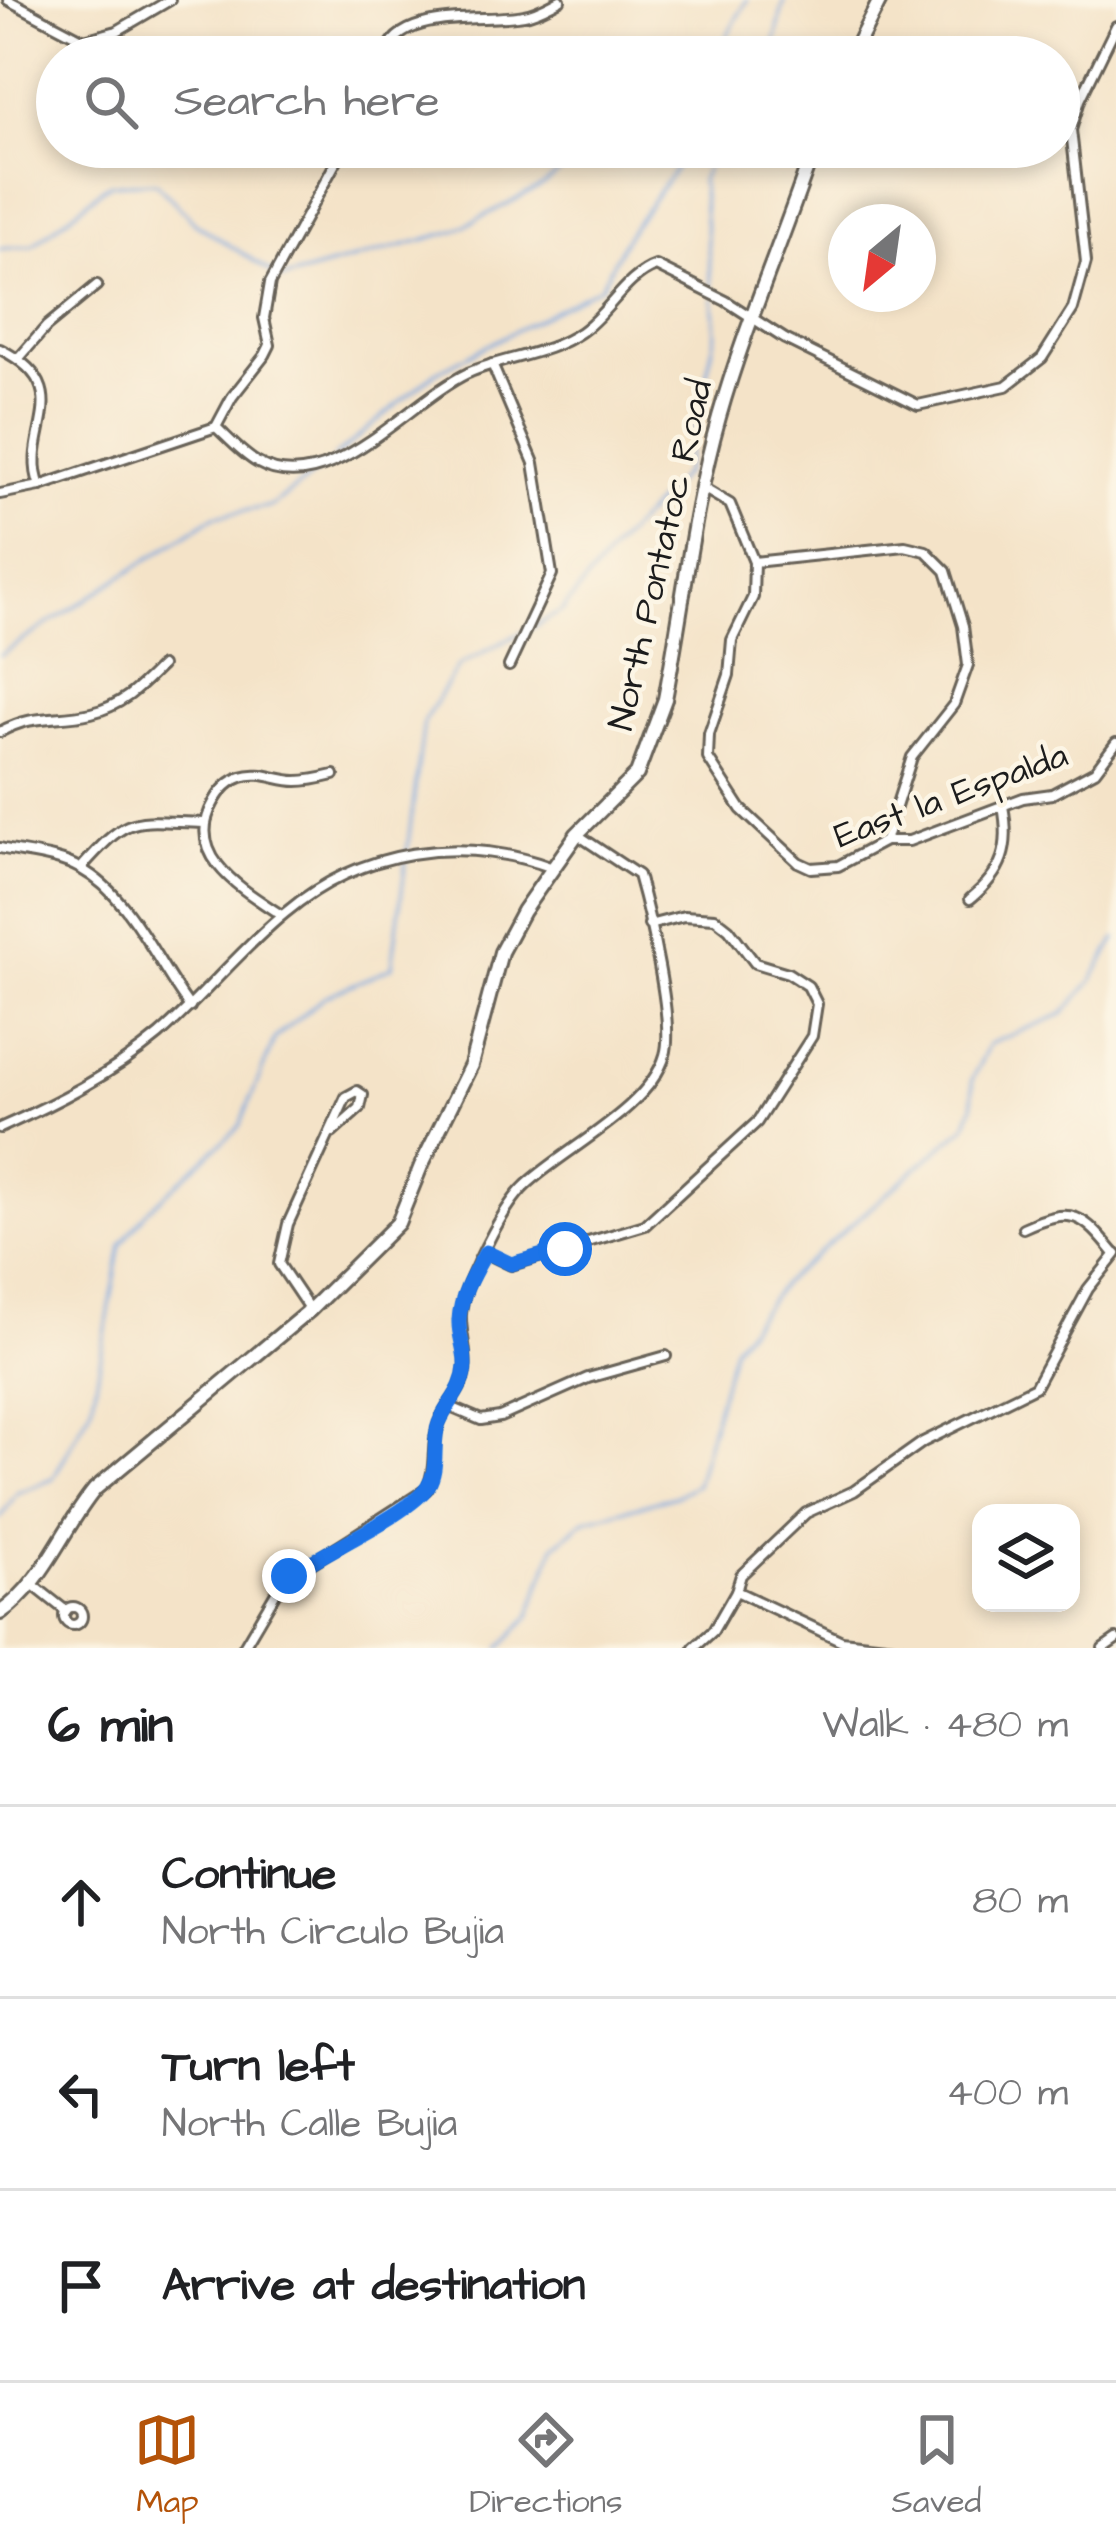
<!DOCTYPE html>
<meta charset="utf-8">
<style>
:root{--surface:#fff;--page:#f2f2f2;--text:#202124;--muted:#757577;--line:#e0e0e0;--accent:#b45309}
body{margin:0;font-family:"Architects Daughter",sans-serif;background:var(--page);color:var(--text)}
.controls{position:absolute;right:36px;bottom:36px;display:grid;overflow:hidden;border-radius:24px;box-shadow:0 6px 18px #0003}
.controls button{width:108px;height:108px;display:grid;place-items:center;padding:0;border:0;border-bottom:3px solid var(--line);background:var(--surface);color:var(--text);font:60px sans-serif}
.compass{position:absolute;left:828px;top:204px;width:108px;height:108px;border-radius:50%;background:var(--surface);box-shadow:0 6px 18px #0003;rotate:209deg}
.stop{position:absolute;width:36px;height:36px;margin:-27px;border:9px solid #1a73e8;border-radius:50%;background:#fff}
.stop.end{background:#1a73e8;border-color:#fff;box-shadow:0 3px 12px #0008}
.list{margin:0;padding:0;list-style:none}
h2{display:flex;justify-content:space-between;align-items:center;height:156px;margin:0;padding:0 48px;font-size:51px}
h2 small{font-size:39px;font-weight:400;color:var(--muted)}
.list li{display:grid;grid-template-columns:78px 1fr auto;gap:36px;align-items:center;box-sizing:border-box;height:192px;padding:0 48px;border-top:3px solid var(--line)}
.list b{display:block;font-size:45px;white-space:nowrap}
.list p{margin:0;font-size:39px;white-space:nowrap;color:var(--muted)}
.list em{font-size:39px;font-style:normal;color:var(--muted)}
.icon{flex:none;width:66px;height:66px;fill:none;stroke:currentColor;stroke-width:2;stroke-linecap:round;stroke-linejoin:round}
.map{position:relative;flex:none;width:1116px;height:1648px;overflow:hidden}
.search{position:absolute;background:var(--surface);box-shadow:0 6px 18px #0003;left:36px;right:36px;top:36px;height:132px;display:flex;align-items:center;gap:30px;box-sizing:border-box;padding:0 42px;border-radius:66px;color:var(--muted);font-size:45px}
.sheet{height:732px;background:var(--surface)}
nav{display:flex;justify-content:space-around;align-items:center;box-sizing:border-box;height:168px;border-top:3px solid var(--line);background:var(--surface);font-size:33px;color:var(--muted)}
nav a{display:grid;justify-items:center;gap:6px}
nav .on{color:var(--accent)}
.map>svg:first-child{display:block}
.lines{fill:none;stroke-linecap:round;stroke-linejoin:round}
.stream{stroke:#75a4de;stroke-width:3}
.street-casing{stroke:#686258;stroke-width:14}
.secondary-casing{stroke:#686258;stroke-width:18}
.street{stroke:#fff;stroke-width:8}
.secondary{stroke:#fff;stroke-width:12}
.route{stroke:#1a73e8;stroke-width:15}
.labels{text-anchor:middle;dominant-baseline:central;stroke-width:9;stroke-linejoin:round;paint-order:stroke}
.street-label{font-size:36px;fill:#1c1c1c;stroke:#fcf5e5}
</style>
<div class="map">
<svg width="1116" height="1648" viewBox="0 0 1116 1648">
<rect width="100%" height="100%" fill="#fcf5e5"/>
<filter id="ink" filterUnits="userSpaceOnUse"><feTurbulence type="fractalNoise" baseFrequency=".00833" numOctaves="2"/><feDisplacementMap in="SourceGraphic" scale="24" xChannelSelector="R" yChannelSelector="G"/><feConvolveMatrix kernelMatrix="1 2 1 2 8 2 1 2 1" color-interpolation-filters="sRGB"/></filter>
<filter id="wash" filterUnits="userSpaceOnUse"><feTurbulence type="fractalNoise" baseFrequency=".004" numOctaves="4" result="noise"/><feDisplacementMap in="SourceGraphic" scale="48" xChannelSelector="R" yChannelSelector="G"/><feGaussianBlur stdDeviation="2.7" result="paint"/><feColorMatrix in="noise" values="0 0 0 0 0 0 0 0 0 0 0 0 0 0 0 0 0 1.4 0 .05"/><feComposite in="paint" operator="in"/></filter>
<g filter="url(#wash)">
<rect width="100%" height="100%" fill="#f4e3c8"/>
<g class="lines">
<g class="stream">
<path d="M720,57l7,-21 20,-36"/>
<path d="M772,57l12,-57"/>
<path d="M0,249l32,-3 77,-62 46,-2 40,41 87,56 173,-48 89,-46 45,-38"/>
<path d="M712,288l-11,-108 15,-33"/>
<path d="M333,458l103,-86 165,-86 27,-52 63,-87"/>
<path d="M531,628l31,-17 54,-66 68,-72 32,-140 -3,-35"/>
<path d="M0,655l215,-139 57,-10 45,-34"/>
<path d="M0,1518l17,-25 36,-14 39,-73 29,-161 25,-33 94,-86 35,-88 49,-41 68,-30 32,-246 34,-55 64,-34"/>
<path d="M500,1648l29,-31 26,-72 30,-25 90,-24 21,-11 37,-138 50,-64 183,-157 7,-20 -1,-26 17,-36 74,-30 28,-32 25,-43"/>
</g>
</g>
</g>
<g filter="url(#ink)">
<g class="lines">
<defs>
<g id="street">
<path d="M8,0l76,40 33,-9 53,-31"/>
<path d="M385,57c12,-50 99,-34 139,-42 13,-2 24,-9 36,-15"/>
<path d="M344,147l-74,136 -6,35 6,27 -5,10 -33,42 -16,30c13,12 26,27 42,36 70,39 149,-61 210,-90 36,-16 80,-18 113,-41 27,-18 45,-56 75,-66l70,35 59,38 133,66 88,-19 36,-28 31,-49 13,-47 -15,-132 9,-30 36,-74"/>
<path d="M0,349c82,41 19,84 40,137"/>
<path d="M19,358l28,-32 50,-41"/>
<path d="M492,364l42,99 18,111 -43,92"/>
<path d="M703,488l27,16 24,58 -1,35 -21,43 -3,35 -20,59 -1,24 33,51 57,53 13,6 27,-2 47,-25h24l114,-43 29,-4 43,-23 21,-28"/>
<path d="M0,494l40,-8 176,-59"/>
<path d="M754,562l151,-16 21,5 20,20 17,55 5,39 -14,39 -42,53 -27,84"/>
<path d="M0,732c34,-19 56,-11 91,-19 31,-7 49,-26 70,-47"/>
<path d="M0,848c27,6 57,7 81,21 50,27 76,95 109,138"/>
<path d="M81,868c50,-56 50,-47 123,-45"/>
<path d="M970,899c33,-27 41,-51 33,-93"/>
<path d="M281,915c-39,-26 -98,-59 -67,-113 6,-11 15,-21 27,-25 20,-7 37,4 56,4 12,0 25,-3 37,-6"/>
<path d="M0,1128c56,-25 111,-53 159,-93 44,-38 82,-86 126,-122 76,-64 175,-79 268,-45"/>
<path d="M1023,1228c50,-23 60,-13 92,26"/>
<path d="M486,1253l25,12 134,-40 112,-103 55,-86 5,-32 -9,-18 -20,-13 -33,-10 -26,-34 -14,-11 -31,-2 -35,9"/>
<path d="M310,1310l-31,-46 9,-40 58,-127 11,-6 6,4 -3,13 -28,25"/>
<path d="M448,1406l33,14 19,-3 88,-39 78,-22"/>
<path d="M32,1584l34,27"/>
<path d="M736,1591l106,50 61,7"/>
<circle cx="73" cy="1616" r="9"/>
<path d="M243,1648l39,-66 145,-93c10,-21 4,-42 11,-63 6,-21 25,-33 27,-57 3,-31 -12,-46 2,-81 11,-28 37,-83 59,-103 38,-36 124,-77 139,-130 10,-32 -17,-145 -27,-180l-60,-40"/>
<path d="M694,1648l19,-17 23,-40 5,-16 65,-62 48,-22 69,-49 112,-55 53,-98 28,-35"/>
<path d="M1103,1648l13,-9"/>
</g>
<g id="secondary">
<path d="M851,57l29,-57"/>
<path d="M0,1613c44,-30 62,-84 95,-124l215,-179 88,-87 23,-57 50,-101 30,-113 22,-41 54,-77 60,-60 28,-75c18,-93 28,-191 54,-282 26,-92 65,-179 95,-270"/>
</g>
</defs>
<use href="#street" class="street-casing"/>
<use href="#secondary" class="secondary-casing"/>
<use href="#street" class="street"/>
<use href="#secondary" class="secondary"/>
</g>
</g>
<g class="lines" filter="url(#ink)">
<path class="route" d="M289,1576c30,-22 123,-63 139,-90 12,-19 3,-43 11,-63 8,-20 25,-33 26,-57 1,-15 -7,-31 -6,-46 1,-24 15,-47 27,-68l25,12 54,-15"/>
</g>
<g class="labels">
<g class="street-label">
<text transform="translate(661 555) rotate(-77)">North Pontatoc Road</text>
<text transform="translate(951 796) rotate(-20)">East la Espalda</text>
</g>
</g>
</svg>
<div class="controls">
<button><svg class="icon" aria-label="layers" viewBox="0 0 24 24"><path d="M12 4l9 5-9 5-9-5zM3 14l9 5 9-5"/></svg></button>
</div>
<svg class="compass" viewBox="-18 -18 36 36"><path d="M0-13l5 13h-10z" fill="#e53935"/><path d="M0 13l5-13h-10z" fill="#757577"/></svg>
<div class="stop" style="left:565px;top:1249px"></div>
<div class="stop end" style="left:289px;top:1576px"></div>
<div class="search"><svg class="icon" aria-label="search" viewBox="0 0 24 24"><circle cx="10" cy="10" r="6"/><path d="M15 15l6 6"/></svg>Search here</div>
</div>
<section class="sheet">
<h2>6 min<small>Walk · 480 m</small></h2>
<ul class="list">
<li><svg class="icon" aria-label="ahead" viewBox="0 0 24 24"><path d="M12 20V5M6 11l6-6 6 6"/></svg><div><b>Continue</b><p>North Circulo Bujia</p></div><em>80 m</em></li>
<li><svg class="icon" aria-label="left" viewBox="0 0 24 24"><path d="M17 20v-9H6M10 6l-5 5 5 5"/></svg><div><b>Turn left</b><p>North Calle Bujia</p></div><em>400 m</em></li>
<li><svg class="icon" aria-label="arrive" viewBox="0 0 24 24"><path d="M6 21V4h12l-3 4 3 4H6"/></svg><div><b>Arrive at destination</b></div></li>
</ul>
</section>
<nav>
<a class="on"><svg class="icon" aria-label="map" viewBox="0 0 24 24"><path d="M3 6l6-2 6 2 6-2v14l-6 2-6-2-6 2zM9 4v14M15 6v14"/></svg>Map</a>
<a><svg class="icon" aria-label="directions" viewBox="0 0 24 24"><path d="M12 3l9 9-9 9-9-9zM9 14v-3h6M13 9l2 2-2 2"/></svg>Directions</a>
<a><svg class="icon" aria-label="saved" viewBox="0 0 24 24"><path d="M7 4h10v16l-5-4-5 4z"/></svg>Saved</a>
</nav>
